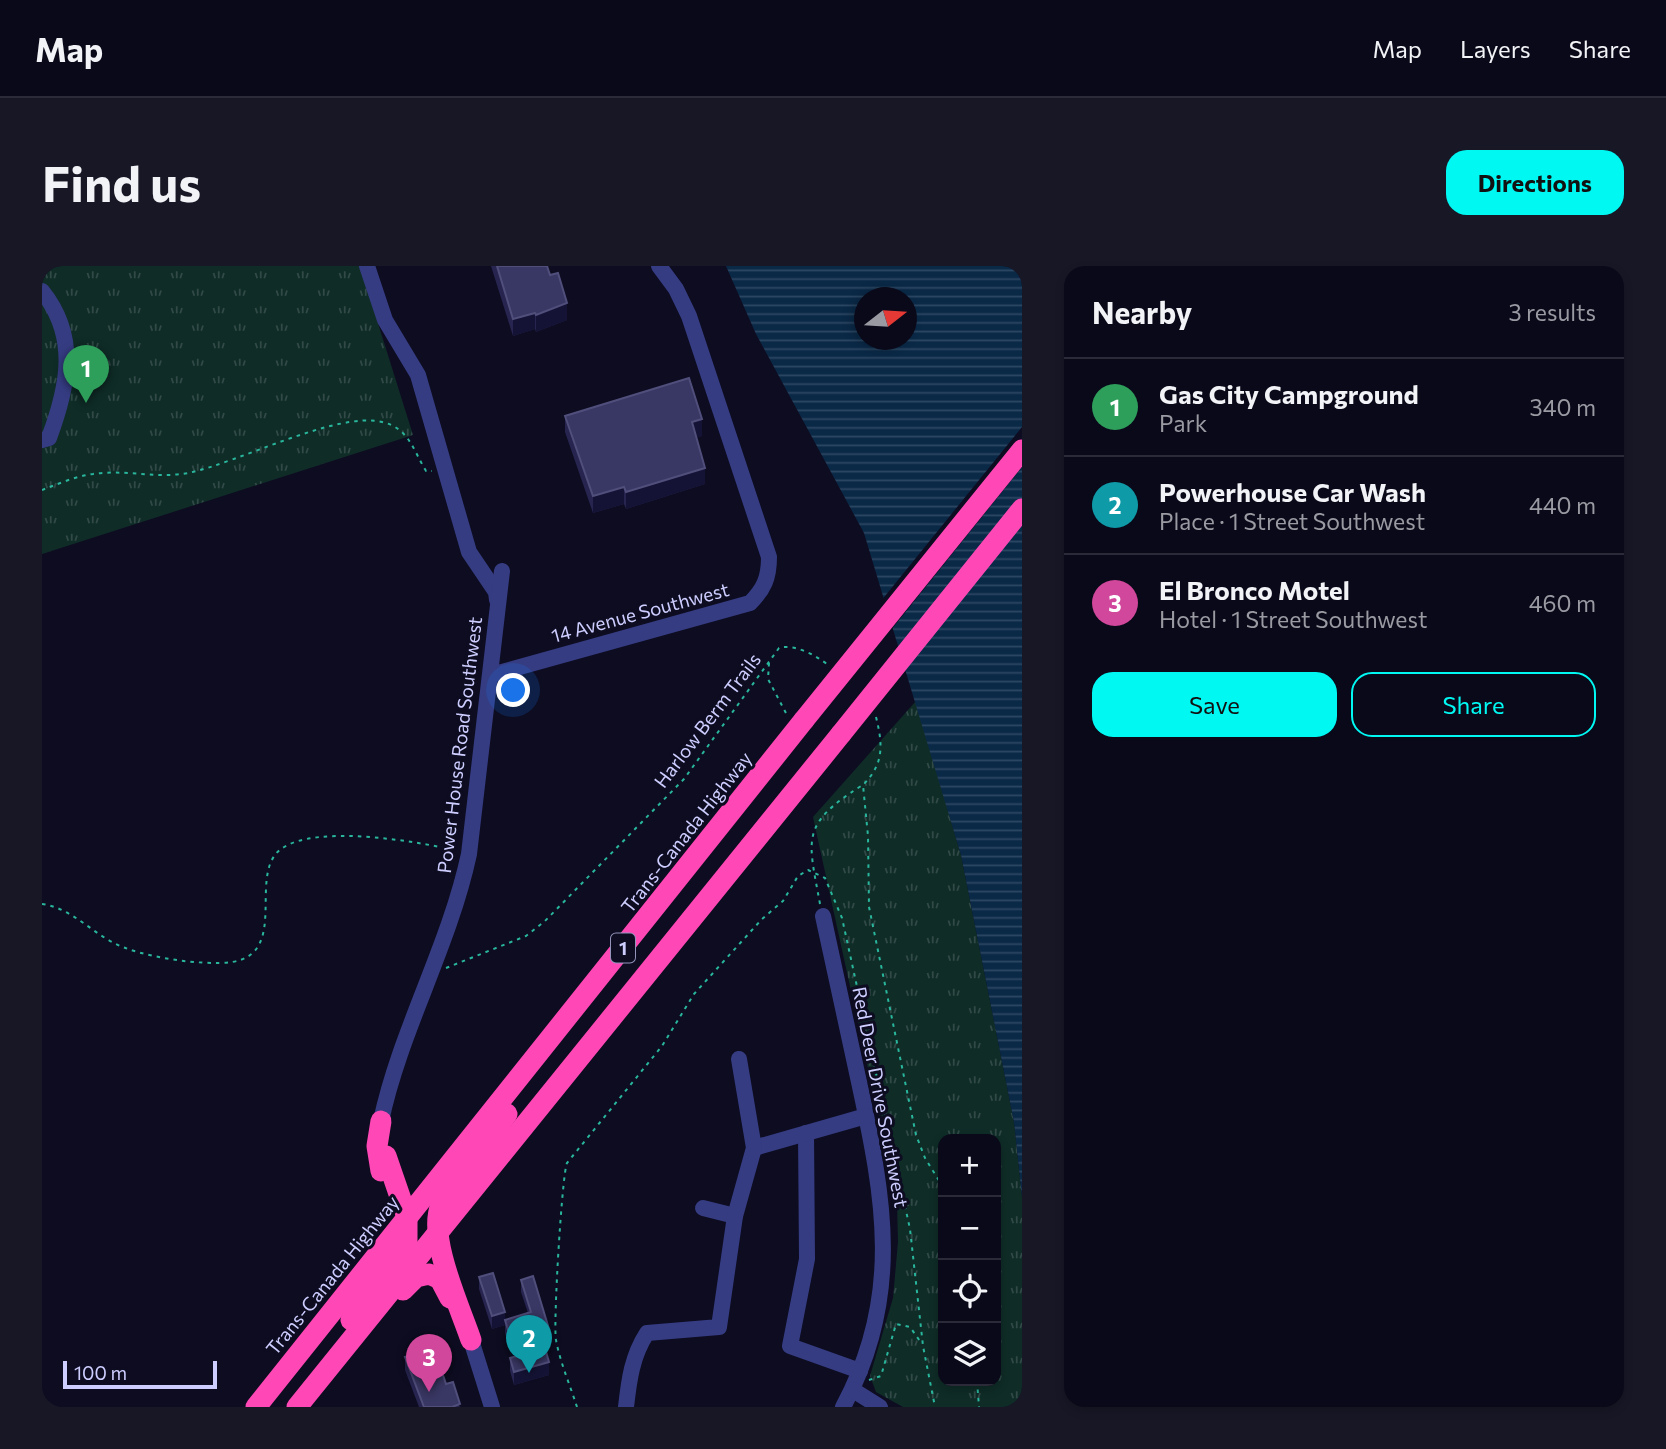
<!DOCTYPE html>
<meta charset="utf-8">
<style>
:root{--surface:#0a0919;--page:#181726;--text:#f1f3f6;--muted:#999aa2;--line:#2a2a38;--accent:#00f8f3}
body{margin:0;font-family:Commissioner,sans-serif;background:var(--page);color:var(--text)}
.controls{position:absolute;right:21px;bottom:21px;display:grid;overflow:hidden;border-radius:14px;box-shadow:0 4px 10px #0003}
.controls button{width:63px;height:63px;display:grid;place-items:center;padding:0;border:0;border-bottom:2px solid var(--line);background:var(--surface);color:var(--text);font:35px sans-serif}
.compass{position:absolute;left:812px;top:21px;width:63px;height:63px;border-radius:50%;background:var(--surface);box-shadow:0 4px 10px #0003;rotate:73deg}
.scale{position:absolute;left:21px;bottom:18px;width:154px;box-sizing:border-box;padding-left:7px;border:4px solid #cdcdff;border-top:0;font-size:19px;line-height:24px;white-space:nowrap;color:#cdcdff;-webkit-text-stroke:5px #0d0c21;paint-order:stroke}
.you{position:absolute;left:472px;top:425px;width:24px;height:24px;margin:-18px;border:5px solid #fff;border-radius:50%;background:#1a73e8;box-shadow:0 0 0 10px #1a73e833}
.badge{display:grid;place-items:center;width:46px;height:46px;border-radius:50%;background:var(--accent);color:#fff;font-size:23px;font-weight:700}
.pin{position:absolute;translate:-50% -58px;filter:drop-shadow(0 2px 4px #0008)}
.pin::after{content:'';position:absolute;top:37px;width:24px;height:21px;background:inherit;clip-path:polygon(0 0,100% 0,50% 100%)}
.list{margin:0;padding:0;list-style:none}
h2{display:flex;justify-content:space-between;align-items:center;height:91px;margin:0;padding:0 28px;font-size:30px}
h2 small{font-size:23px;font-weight:400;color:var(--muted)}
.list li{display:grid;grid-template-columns:46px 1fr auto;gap:21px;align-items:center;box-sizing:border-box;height:98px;padding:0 28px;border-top:2px solid var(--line)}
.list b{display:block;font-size:26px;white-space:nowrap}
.list p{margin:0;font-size:23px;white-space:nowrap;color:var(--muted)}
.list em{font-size:23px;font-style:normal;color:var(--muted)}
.actions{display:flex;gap:14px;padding:21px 28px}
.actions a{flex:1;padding:16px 0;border:2px solid var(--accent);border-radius:21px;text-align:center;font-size:24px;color:var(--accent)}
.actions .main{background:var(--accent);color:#111}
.icon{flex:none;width:38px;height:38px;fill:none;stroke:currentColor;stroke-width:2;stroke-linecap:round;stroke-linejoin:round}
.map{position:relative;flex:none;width:980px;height:1141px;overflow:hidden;border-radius:21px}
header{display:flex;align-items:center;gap:42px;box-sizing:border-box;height:98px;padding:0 35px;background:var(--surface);border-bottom:2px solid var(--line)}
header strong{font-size:33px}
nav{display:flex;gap:38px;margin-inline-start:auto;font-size:24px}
.intro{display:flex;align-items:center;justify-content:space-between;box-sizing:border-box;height:168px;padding:0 42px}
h1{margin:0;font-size:49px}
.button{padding:18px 32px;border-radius:21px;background:var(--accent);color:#111;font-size:24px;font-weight:700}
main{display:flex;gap:42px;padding:0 42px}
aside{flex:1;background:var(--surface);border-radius:21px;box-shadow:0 4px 10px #0003}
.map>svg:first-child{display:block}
.grass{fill:url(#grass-tufts);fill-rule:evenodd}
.water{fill:url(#water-rules);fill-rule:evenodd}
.pier{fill:#0d0c21}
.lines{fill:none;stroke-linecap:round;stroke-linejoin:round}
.path{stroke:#29b69d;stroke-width:2;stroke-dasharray:3.5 5;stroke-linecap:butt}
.minor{stroke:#353c82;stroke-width:16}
.highway{stroke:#ff48b5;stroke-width:21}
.highway-bridge{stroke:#ff48b5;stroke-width:21}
.wall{fill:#272550}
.shaded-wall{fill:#151335}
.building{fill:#393763;stroke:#504e7b;stroke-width:2}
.labels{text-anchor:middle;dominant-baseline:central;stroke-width:6;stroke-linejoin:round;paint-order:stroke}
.shield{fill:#0d0c21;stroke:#9393bc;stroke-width:2}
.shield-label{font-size:18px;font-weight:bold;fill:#cdcdff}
.street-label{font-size:19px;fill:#cdcdff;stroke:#0d0c21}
</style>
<header>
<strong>Map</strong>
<nav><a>Map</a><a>Layers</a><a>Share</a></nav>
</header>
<div class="intro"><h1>Find us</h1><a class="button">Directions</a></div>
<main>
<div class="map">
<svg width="980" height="1141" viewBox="0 0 980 1141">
<defs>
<pattern id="grass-tufts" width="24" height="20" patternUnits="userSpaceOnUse" patternTransform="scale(1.75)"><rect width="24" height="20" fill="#0f2c27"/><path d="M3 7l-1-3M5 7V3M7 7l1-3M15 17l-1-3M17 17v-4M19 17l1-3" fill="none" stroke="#314947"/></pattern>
<pattern id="water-rules" width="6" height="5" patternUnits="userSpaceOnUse" patternTransform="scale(1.75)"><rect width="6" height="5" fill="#0a2947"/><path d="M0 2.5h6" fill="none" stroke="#2c4763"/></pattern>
</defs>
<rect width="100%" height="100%" fill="#0d0c21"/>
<g class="grass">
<path d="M0,0h318l53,169 -371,119z"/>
<path d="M874,435l45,154 53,267 8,75v210h-119l-27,-15 -6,-16 23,-78 5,-56 -1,-41 -84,-384zM901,873h53v242h-53z"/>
</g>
<path class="water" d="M684,0h296v931l-8,-75 -53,-267 -97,-322 -108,-199zM822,32h42v42h-42z"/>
<path class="pier" d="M980,161v40l-131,163 -10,-29z"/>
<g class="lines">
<g class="path">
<path d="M0,224c16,-6 34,-14 51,-16 31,-5 63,5 95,-1 50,-10 148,-62 194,-51 27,6 31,28 44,49h6"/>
<path d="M727,397l-1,16 19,36"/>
<path d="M834,451c7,28 8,47 -13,68l5,51 1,71 47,228 9,23 18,29"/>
<path d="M0,638c28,4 46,25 70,38 27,15 89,24 120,20 58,-9 15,-88 49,-113 34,-25 134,-8 173,1"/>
<path d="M778,638c-12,-66 -20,-79 41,-118"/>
<path d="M404,702l80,-32 19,-15 139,-142 95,-131c15,-5 38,8 49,17"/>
<path d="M827,1114l12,-4 15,-52 14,3 12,17"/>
<path d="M935,1115l2,26"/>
<path d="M535,1141c-7,-22 -17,-45 -21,-67 -3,-15 6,-166 11,-177l95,-117 32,-52 68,-75 21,-18 15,-25 10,-6 17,8 17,40 68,311 13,117 12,61"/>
</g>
<g class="minor">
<path d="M325,0l18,54 33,55 51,177 27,40 1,8"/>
<path d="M0,25c37,46 26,96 7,147l-7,2"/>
<path d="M449,409l259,-72c14,-14 19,-25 19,-46l-80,-241 -13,-27 -17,-23"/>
<path d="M781,650c12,55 24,110 36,166 25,116 44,214 -16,325"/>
<path d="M339,855c19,-90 68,-174 88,-267l33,-283"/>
<path d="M764,867l1,126 -17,87 70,25"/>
<path d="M712,882l112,-32"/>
<path d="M661,942l32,8"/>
<path d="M429,1074l21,67"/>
<path d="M811,1124l27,17"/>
<path d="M584,1141c3,-27 6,-51 21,-74l72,-6 16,-111 19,-68 -15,-89"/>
</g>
<g class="highway">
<path d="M339,905l-4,-25 4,-25"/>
<path d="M361,1024l13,-13 13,-3 11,5 10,19"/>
<path d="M309,1054l56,-79v-24l-21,-61"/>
<path d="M429,1074c-11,-33 -44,-103 -30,-135l66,-91"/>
<path d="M214,1141l548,-687"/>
<path d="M255,1141l544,-673"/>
</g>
<g class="highway-bridge">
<path d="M762,454l218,-270"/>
<path d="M799,468l181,-225"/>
</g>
</g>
<g class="wall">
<path d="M449,0h56l20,54 -31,12 -1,-3 -22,7z"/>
<path d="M523,150l137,20 -6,1 9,47 -79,25 -2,-5 -31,9 -28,-81z"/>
<path d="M437,1011l26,43 23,-7 -7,-21v-12l28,61 -38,12 -6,-20v-8l-13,4 -13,-40z"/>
<path d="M363,1091l41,27 14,23h-41l-14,-37z"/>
<path d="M468,1092l39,17 -35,10 -4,-14z"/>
</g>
<g class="shaded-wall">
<path d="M525,37v17l-31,12v-17z"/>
<path d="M493,47v16l-22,7v-17z"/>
<path d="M660,153v17l-10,3v-17z"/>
<path d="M663,202v16l-79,25v-17z"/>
<path d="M582,221v17l-31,9v-17z"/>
<path d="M463,1046v13l-13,4v-13z"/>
<path d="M507,1063v12l-38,12v-13z"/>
<path d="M507,1096v13l-35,10v-13z"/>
</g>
<g class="building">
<path d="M455,0h50l3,9 8,-2 9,30 -31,12 -1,-2 -22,6z"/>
<path d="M647,112l13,41 -10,3 13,46 -79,24 -2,-5 -31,9 -28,-80z"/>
<path d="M451,1007l12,39 -13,4 -13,-39z"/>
<path d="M491,1010l16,53 -38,11 -6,-20 26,-8 -10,-32z"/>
<path d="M392,1082l12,36 7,-2 7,22 -8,3h-28l-19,-50z"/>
<path d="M503,1082l4,14 -35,10 -4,-14z"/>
</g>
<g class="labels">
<rect class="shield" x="569" y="667.5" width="24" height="29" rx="5"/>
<g class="shield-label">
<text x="581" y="682">1</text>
</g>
<g class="street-label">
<text transform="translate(598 346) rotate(-15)">14 Avenue Southwest</text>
<text transform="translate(665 454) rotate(-53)">Harlow Berm Trails</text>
<text transform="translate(417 479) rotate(-83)">Power House Road Southwest</text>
<text transform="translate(644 566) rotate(-52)">Trans-Canada Highway</text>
<text transform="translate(839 831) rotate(79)">Red Deer Drive Southwest</text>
<text transform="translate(290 1009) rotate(-51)">Trans-Canada Highway</text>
</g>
</g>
</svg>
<div class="controls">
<button>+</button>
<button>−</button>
<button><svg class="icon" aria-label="locate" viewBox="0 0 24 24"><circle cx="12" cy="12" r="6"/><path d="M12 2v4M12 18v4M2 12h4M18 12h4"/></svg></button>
<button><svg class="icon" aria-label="layers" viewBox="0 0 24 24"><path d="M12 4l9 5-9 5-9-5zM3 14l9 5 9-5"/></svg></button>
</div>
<svg class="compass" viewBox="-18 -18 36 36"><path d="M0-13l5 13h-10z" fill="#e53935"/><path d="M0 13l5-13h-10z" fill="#999aa2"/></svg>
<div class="scale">100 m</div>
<div class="you"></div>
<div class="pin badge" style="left:44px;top:137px;background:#2e9e5b">1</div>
<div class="pin badge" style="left:487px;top:1107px;background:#0f9aa8">2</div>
<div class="pin badge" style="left:387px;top:1126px;background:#d1479c">3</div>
</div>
<aside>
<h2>Nearby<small>3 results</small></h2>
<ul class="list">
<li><span class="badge" style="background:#2e9e5b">1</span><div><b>Gas City Campground</b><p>Park</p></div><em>340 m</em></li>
<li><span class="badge" style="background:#0f9aa8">2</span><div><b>Powerhouse Car Wash</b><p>Place · 1 Street Southwest</p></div><em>440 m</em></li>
<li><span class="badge" style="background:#d1479c">3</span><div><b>El Bronco Motel</b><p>Hotel · 1 Street Southwest</p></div><em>460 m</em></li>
</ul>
<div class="actions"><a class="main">Save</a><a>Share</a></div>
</aside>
</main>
